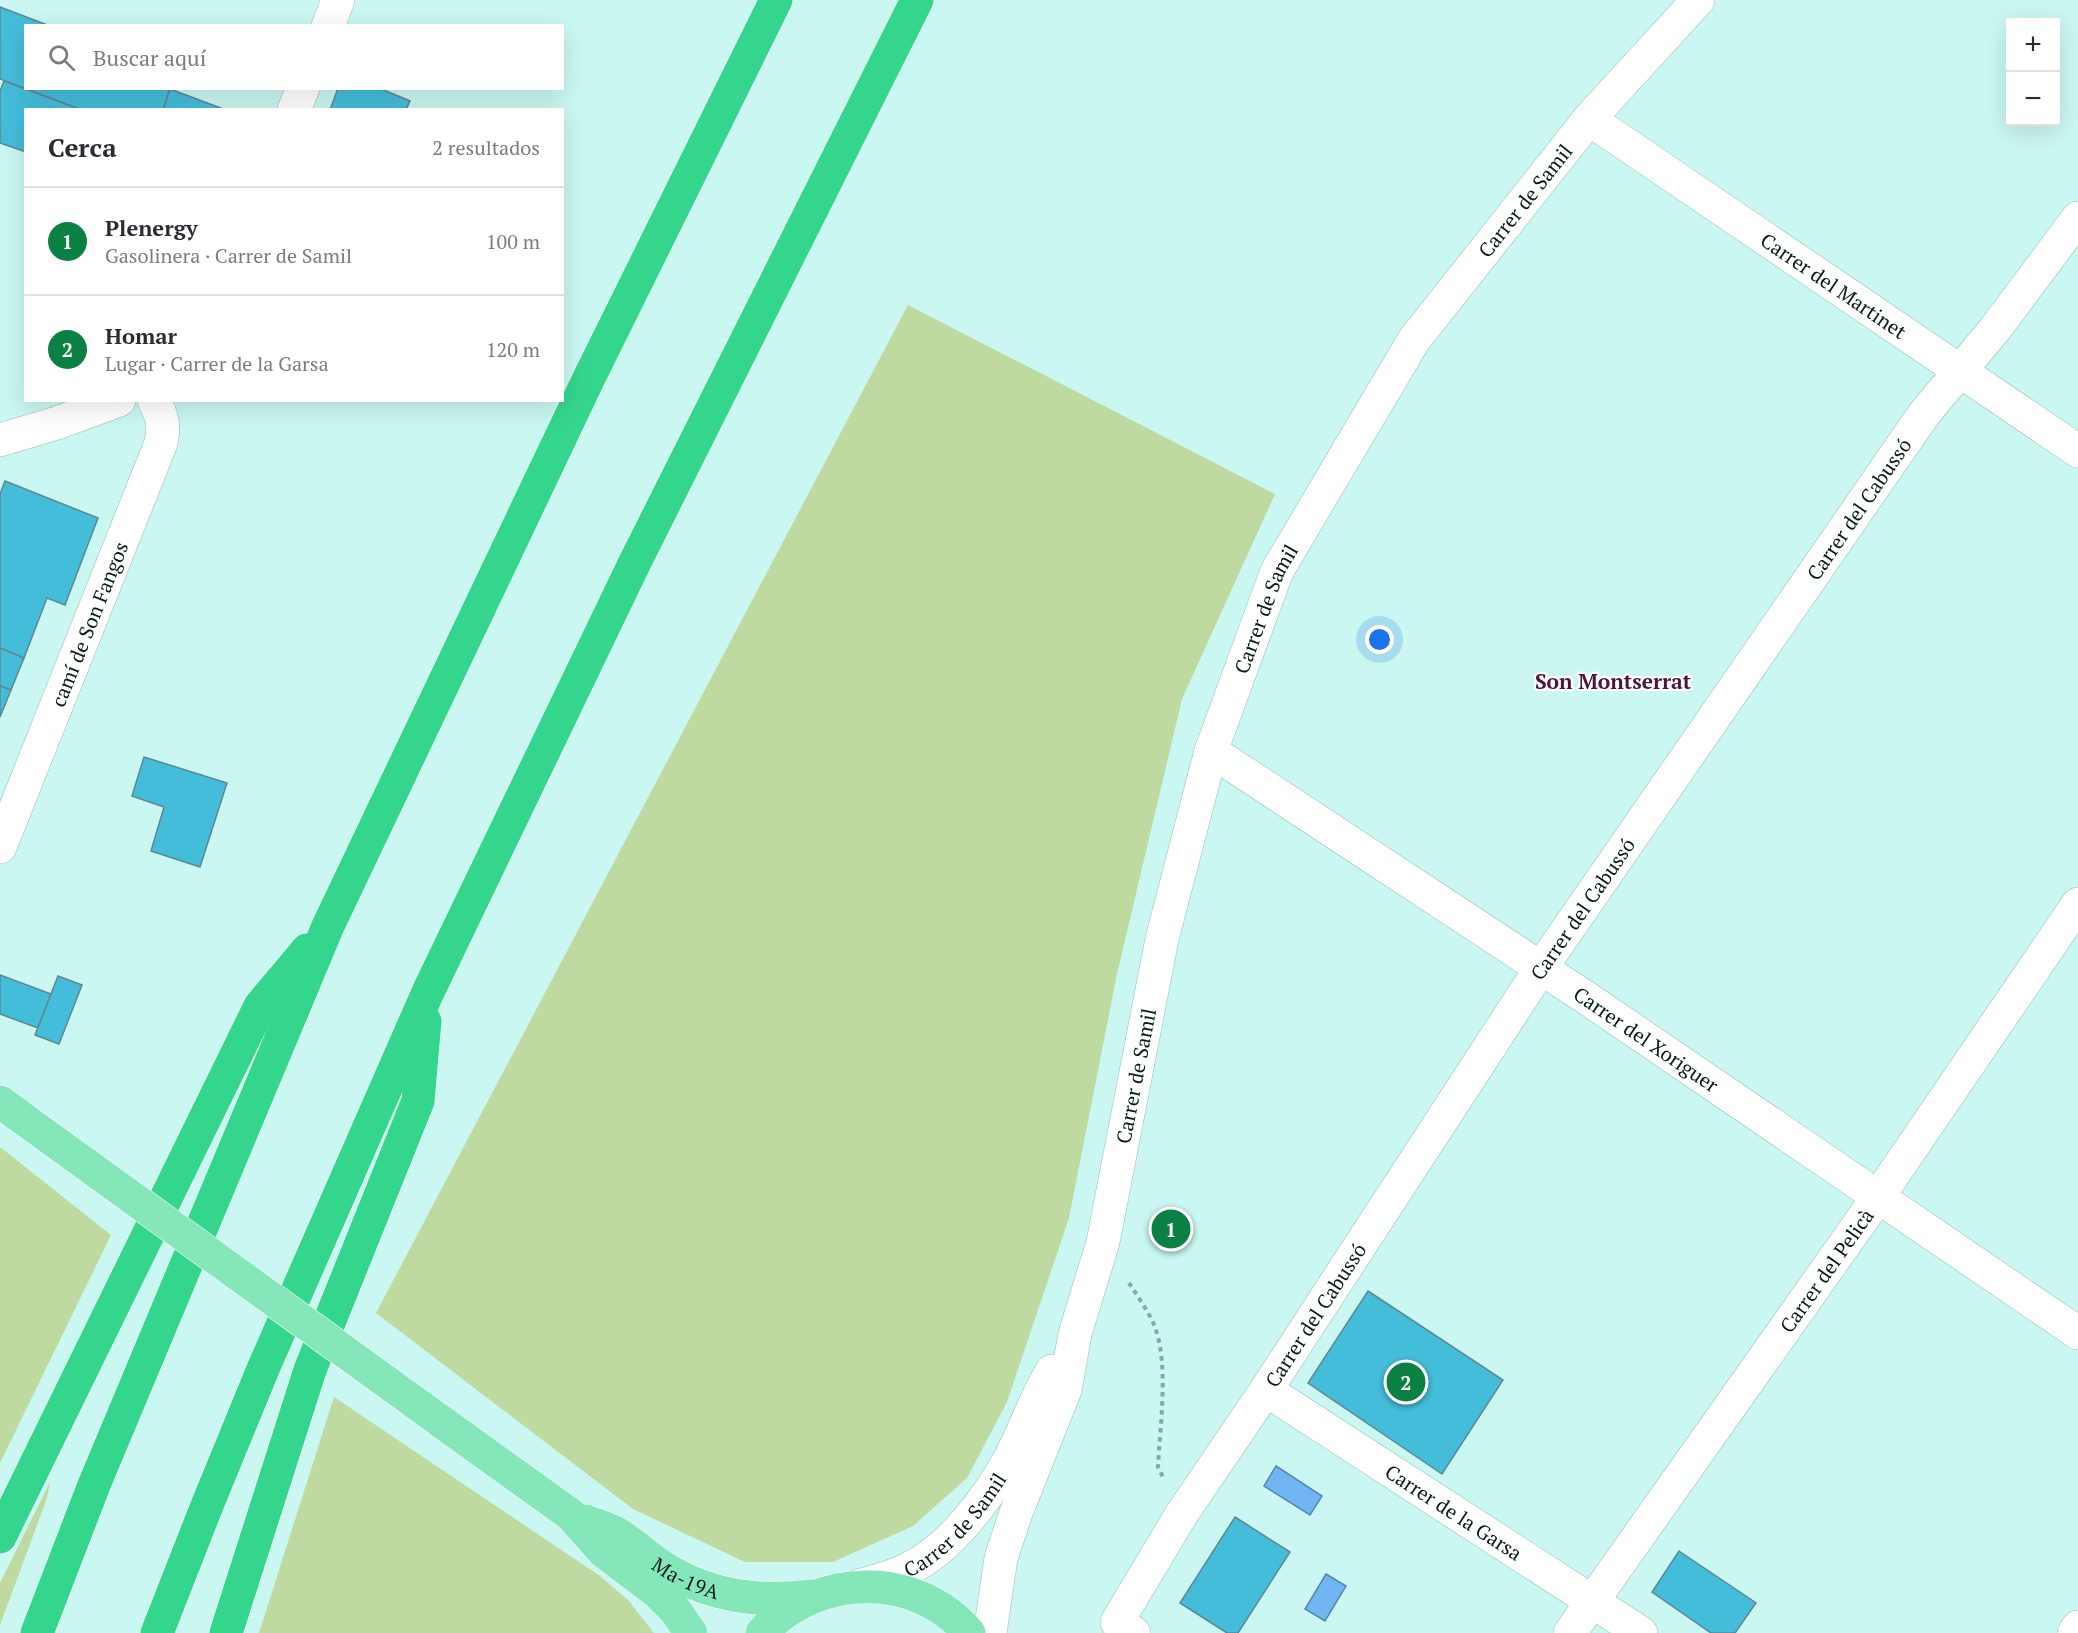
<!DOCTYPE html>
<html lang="es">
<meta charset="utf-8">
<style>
:root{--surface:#fff;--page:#f2f2f3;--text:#2b2b33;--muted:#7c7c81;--line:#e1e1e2;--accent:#0b8043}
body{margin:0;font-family:"PT Serif",serif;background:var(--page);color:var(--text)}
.controls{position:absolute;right:18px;top:18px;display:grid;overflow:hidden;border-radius:0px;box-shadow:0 6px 24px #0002}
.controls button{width:54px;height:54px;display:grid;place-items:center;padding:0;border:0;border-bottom:2px solid var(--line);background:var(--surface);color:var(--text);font:30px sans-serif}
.you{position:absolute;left:1380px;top:640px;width:21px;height:21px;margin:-15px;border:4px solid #fff;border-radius:50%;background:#1a73e8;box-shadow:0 0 0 9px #1a73e833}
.badge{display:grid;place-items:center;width:39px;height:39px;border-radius:50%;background:var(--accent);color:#fff;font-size:20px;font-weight:700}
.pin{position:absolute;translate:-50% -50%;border:3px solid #fff;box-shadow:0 2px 6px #0006}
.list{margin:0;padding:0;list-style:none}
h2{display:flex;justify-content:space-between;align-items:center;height:78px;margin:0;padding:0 24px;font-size:26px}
h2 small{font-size:20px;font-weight:400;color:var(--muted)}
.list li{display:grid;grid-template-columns:39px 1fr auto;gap:18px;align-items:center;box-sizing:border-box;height:108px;padding:0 24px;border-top:2px solid var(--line)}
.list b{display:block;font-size:22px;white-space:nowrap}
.list p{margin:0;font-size:20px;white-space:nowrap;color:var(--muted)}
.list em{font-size:20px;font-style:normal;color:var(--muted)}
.icon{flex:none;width:33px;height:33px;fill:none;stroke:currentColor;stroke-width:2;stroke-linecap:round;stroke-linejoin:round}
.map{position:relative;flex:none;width:2078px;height:1633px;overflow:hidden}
.search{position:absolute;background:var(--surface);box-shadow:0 6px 24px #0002;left:24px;top:24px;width:540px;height:66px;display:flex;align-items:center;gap:15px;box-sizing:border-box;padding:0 21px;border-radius:0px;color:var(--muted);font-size:22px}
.panel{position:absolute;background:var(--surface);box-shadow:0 6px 24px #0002;left:24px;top:108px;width:540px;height:294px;border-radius:0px}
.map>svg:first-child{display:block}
.green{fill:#bedaa0}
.water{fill:#71b6f3;stroke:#5288b2;stroke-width:1.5}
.building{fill:#44bdda;stroke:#5f8792;stroke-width:1.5}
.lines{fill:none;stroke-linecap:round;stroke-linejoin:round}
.minor-casing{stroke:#91bcb7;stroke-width:34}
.major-casing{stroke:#fff;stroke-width:34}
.highway-casing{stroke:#fff;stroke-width:34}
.path{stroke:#84a8a3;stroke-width:4;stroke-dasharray:4.5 4.5;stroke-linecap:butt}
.minor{stroke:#fff;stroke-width:33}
.major{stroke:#85e6ba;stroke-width:33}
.highway{stroke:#33d68c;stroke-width:33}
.major-bridge-casing{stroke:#fff;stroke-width:34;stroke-linecap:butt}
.major-bridge{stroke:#85e6ba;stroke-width:33}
.labels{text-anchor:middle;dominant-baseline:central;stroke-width:4.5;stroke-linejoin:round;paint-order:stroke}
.street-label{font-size:20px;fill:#0a1c1a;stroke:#fff}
.neighbourhood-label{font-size:21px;font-weight:bold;fill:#4b1542;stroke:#fff}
</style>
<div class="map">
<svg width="2078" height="1633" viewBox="0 0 2078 1633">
<rect width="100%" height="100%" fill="#caf7f1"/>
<g class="green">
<path d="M908,305l367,189 -93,205 -65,275 -48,244 -62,184 -40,76 -54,48 -80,36h-88l-112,-53 -257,-196z"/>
<path d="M0,1147l111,88 -111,228z"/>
<path d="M334,1397l266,179 28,24 26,33h-395z"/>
<path d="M50,1482l-3,16 -47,127v-42z"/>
</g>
<g class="water">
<path d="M1276,1466l46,30 -12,19 -46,-29z"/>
<path d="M1326,1574l20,12 -21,35 -20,-12z"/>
</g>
<g class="building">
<path d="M0,7l50,19h-24v62h144l-7,22h-81l-82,-31z"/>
<path d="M4,81l78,29h-56v42l-26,-9v-52z"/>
<path d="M338,88h41l31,13 -4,9h-76z"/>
<path d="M170,89l56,21h-63z"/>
<path d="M5,481l93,37 -33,87 -18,-7 -23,60 -24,-10v-154z"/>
<path d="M0,648l24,10 -13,32 -11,-4z"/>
<path d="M0,686l11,4 -11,27z"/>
<path d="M144,757l83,26 -27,84 -49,-16 13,-44 -32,-11z"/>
<path d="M0,975l51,19 -13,34 -38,-14z"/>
<path d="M58,976l24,9 -23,59 -24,-9z"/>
<path d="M1368,1291l135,89 -61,94 -134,-91z"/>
<path d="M1235,1517l55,35 -52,81h-11l-47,-30z"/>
<path d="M1679,1551l77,52 -21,30h-24l-59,-41z"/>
</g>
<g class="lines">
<defs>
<g id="minor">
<path d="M328,26l10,-26"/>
<path d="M294,110l9,-22"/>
<path id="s1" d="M1589,119l489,332"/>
<path d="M0,440l57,-17 62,-23"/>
<path id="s2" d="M1211,751l374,246 493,336"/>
<path id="s3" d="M0,847l161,-404c4,-17 1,-27 -7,-43"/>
<path id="s4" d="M1266,1390l375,243"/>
<path id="s5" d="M858,1586c18,-5 35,-9 52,-18 40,-19 79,-71 100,-110 15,-28 25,-60 42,-87"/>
<path id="s6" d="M990,1633l11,-75 15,-45 49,-123 10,-56 28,-92 59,-303 49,-188 66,-180 137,-231 175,-221 109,-119"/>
<path id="s7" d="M1134,1633l-17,-11 64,-107 85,-125 275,-422 383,-554 71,-85 83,-111"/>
<path id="s8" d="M1570,1633l308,-436 200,-293"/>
<path d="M2074,1633l4,-6"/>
</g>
<g id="major">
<path d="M0,1102l18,13"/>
<path d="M439,1420l132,95 33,37 53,40 18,18 16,23"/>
<path id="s9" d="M586,1521c10,4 21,7 30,12 19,11 34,27 53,38 47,27 91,31 143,25"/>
<path d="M762,1633c53,-60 154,-63 207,0"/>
</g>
<g id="highway">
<path d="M0,1537l260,-531 47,-56"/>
<path d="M37,1633l57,-148 234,-559 260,-546 188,-380"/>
<path d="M157,1633l49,-125 57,-139 165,-377 207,-430 282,-562"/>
<path d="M226,1633l84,-263 108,-269 7,-80"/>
</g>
</defs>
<use href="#minor" class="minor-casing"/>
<use href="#major" class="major-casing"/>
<use href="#highway" class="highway-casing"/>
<path class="path" d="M1129,1283c9,14 20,29 26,44 14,39 5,99 3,140l5,10"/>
<use href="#minor" class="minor"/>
<use href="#major" class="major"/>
<use href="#highway" class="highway"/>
<defs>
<path id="major-bridge" d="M18,1115l421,305"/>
</defs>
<use href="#major-bridge" class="major-bridge-casing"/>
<use href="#major-bridge" class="major-bridge"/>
</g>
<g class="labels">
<g class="street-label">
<text stroke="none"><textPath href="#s6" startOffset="1550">Carrer de Samil</textPath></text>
<text stroke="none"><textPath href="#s1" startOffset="296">Carrer del Martinet</textPath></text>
<text stroke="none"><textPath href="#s7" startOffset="1358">Carrer del Cabussó</textPath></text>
<text stroke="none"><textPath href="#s6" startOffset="1064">Carrer de Samil</textPath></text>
<text stroke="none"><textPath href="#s3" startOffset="240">camí de Son Fangos</textPath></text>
<text stroke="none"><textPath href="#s7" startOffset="872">Carrer del Cabussó</textPath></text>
<text stroke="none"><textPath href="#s2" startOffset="522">Carrer del Xoriguer</textPath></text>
<text stroke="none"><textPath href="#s6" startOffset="578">Carrer de Samil</textPath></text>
<text stroke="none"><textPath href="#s8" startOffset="444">Carrer del Pelicà</textPath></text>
<text stroke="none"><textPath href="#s7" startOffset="386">Carrer del Cabussó</textPath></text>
<text stroke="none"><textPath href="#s4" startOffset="224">Carrer de la Garsa</textPath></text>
<text stroke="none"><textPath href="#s5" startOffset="118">Carrer de Samil</textPath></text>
<text stroke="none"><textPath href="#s9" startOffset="116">Ma-19A</textPath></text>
</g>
<g class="neighbourhood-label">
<text x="1613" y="681">Son Montserrat</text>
</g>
</g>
</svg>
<div class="controls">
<button>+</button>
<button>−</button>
</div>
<div class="you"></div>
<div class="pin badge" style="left:1171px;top:1229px">1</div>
<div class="pin badge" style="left:1406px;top:1382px">2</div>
<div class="search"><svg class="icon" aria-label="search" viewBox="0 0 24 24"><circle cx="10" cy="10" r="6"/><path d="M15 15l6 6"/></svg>Buscar aquí</div>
<section class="panel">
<h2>Cerca<small>2 resultados</small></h2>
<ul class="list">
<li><span class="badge">1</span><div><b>Plenergy</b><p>Gasolinera · Carrer de Samil</p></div><em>100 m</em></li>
<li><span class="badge">2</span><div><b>Homar</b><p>Lugar · Carrer de la Garsa</p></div><em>120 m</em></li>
</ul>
</section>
</div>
